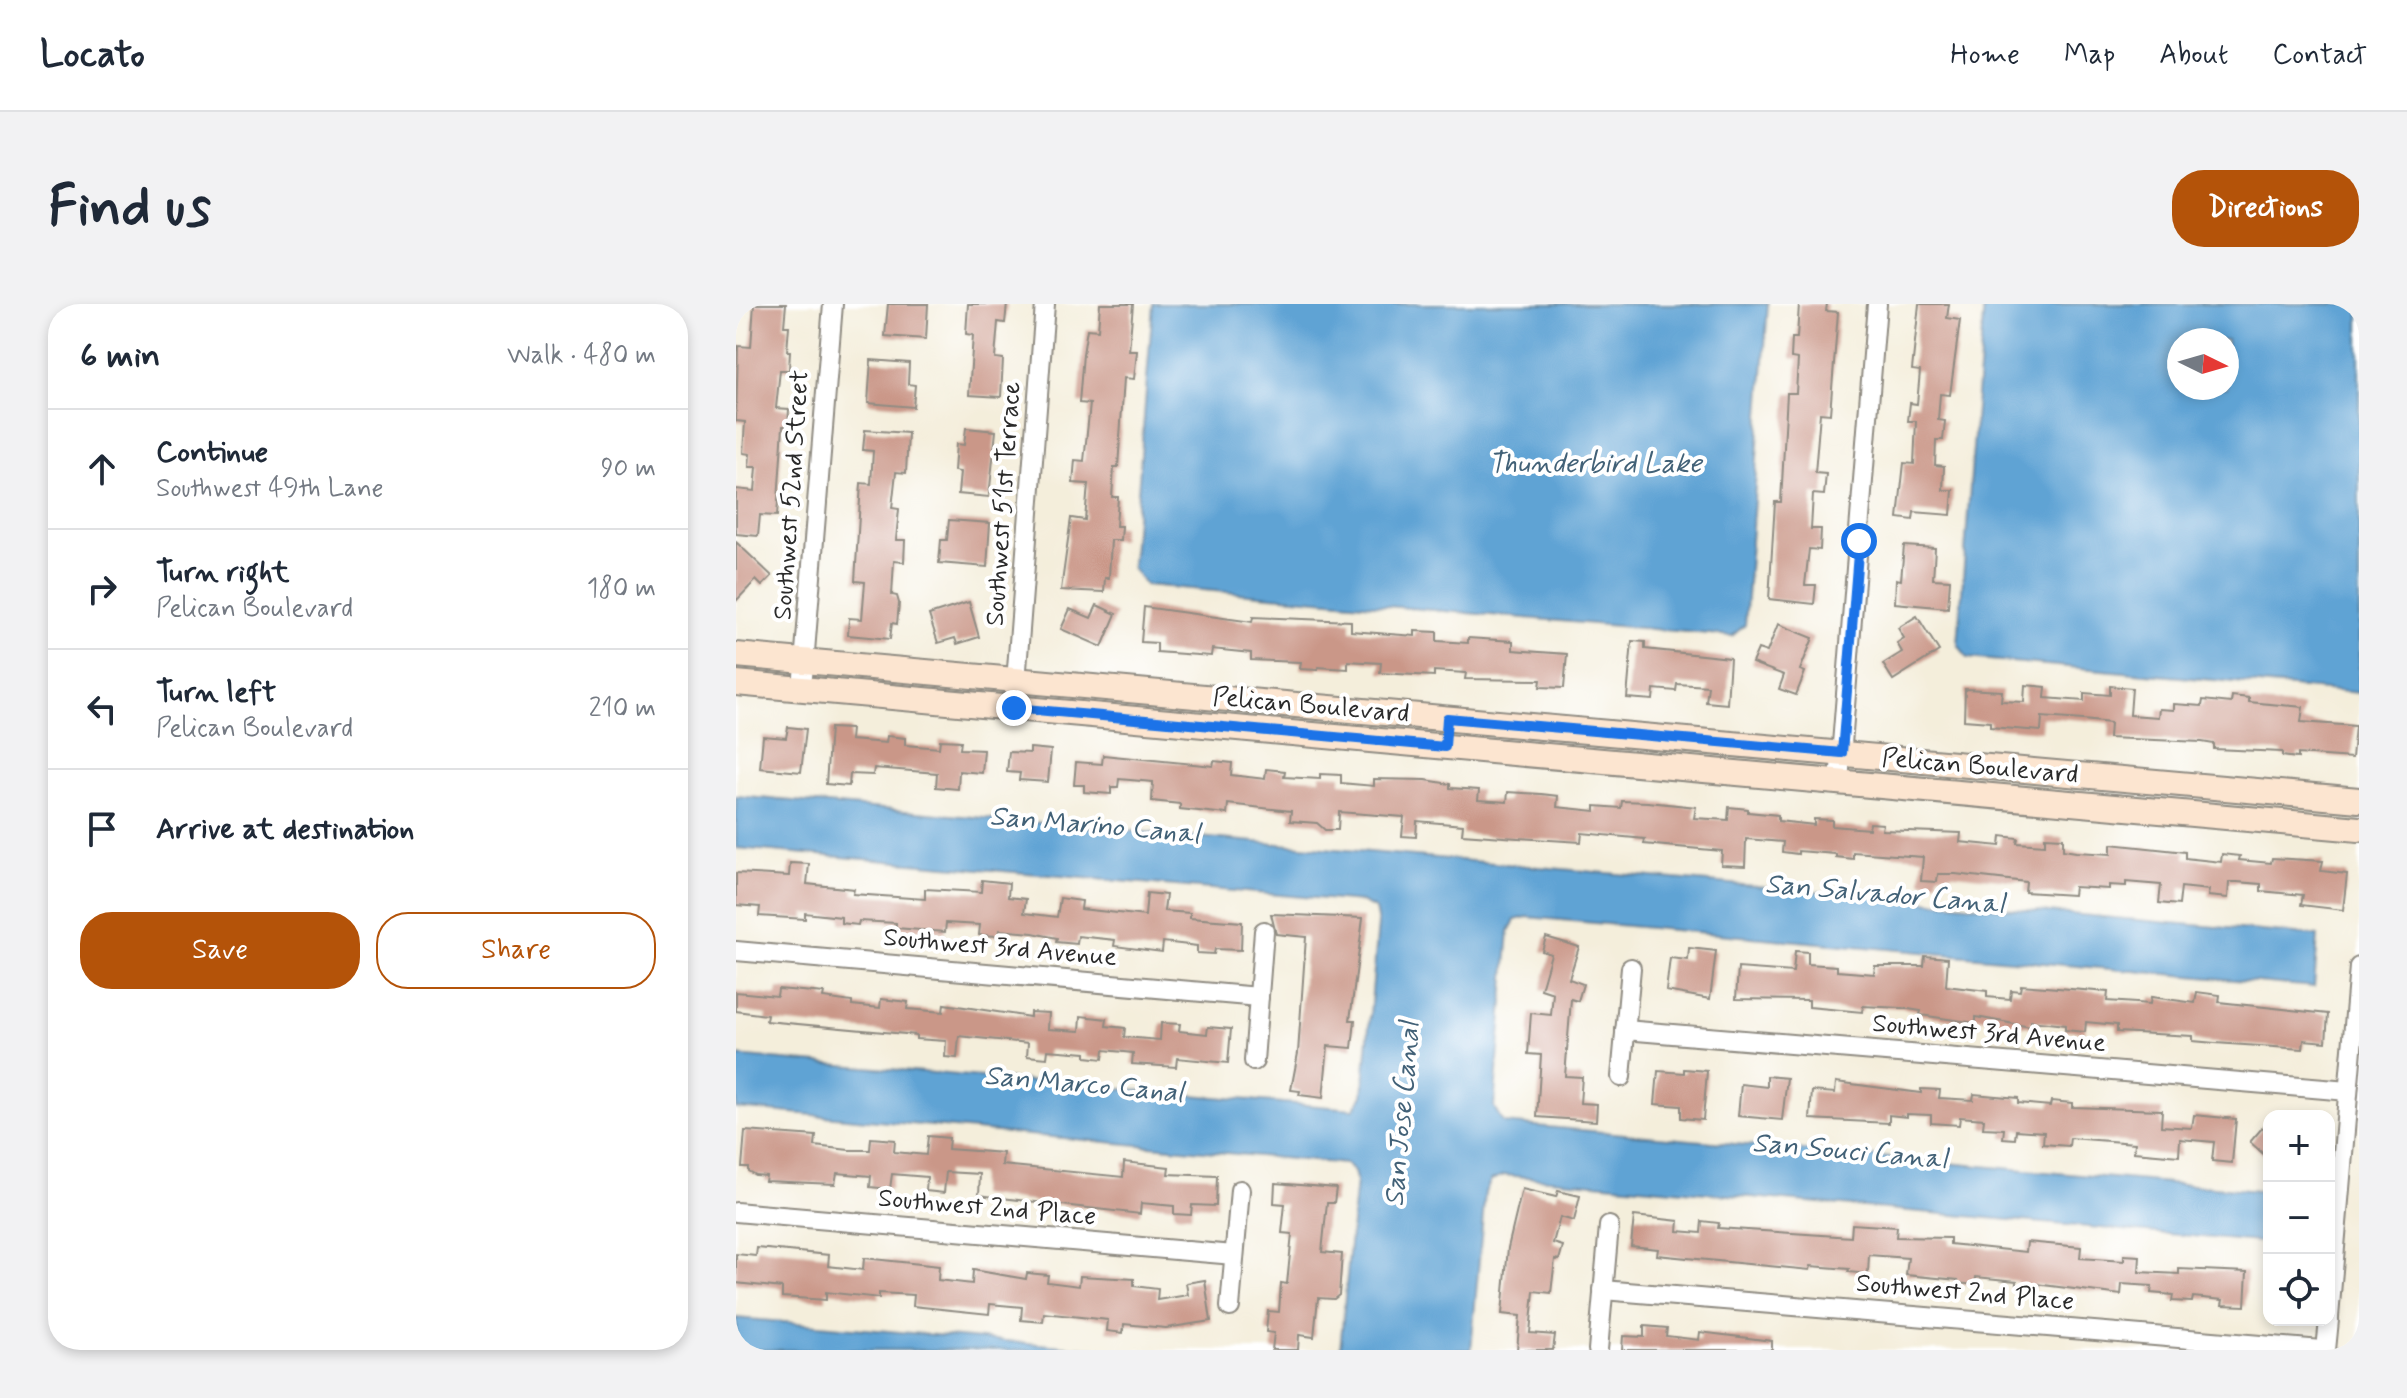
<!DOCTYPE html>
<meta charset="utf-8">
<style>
:root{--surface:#fff;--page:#f2f2f3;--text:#1f2937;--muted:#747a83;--line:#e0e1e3;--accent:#b45309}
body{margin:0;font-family:Mynerve,sans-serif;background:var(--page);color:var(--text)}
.controls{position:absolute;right:24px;bottom:24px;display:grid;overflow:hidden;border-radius:16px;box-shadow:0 4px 12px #0003}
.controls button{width:72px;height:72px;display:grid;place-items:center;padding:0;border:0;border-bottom:2px solid var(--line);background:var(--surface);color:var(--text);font:40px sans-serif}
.compass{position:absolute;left:1431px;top:24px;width:72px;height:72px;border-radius:50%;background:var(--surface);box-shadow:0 4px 12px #0003;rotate:95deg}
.stop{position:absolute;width:24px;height:24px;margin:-18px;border:6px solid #1a73e8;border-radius:50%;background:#fff}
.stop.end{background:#1a73e8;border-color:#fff;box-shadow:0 2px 8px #0008}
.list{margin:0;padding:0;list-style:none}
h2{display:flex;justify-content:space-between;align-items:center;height:104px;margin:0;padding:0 32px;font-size:34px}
h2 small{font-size:26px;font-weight:400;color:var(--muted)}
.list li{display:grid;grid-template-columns:52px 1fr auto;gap:24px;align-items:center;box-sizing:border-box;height:120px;padding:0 32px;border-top:2px solid var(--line)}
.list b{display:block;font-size:30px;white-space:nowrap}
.list p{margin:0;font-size:26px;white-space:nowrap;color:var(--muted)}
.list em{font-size:26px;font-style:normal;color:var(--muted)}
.actions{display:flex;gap:16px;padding:24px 32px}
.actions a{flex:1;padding:18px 0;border:2px solid var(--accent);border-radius:32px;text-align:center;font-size:28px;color:var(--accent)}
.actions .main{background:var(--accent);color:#fff}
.icon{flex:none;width:44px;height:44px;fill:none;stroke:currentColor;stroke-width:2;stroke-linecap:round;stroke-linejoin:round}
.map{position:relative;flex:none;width:1623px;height:1046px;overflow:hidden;border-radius:32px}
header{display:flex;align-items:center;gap:48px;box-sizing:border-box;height:112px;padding:0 40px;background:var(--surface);border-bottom:2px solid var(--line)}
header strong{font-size:38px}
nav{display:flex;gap:44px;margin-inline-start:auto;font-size:28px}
.intro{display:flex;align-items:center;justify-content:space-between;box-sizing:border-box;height:192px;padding:0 48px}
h1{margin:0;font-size:56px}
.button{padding:20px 36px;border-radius:32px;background:var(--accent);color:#fff;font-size:28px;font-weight:700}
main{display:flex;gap:48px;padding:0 48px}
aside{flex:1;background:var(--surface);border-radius:32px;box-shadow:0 4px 12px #0003}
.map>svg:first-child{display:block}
.water{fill:#5fa3d4;stroke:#456780;stroke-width:2;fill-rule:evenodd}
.building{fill:#ca9788}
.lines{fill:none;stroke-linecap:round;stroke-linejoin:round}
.street-casing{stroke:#908c83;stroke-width:22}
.secondary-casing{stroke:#908c83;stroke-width:28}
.street{stroke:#fff;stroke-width:18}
.secondary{stroke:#fce5d0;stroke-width:24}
.route{stroke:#1a73e8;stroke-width:10}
.labels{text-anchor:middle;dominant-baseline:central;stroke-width:8;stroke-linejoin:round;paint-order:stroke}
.street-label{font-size:26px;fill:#2b2b2b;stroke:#fff}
.water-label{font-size:28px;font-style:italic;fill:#426177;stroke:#fff}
</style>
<header>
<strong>Locato</strong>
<nav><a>Home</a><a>Map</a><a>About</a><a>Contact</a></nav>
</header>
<div class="intro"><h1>Find us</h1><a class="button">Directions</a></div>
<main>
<aside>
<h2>6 min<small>Walk · 480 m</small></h2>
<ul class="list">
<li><svg class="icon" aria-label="ahead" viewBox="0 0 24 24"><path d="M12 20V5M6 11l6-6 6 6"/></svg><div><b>Continue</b><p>Southwest 49th Lane</p></div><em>90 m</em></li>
<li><svg class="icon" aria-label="right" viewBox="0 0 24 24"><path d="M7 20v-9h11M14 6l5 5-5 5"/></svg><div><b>Turn right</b><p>Pelican Boulevard</p></div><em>180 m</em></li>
<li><svg class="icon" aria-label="left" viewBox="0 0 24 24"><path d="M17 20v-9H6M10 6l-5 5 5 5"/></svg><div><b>Turn left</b><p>Pelican Boulevard</p></div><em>210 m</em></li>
<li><svg class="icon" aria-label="arrive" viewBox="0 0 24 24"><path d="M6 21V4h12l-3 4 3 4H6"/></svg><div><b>Arrive at destination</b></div></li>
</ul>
<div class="actions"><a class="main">Save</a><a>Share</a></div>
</aside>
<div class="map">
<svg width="1623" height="1046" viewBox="0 0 1623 1046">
<rect width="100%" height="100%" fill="#fff"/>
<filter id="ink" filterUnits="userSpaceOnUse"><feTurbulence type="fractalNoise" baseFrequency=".0125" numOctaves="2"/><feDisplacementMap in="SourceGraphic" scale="16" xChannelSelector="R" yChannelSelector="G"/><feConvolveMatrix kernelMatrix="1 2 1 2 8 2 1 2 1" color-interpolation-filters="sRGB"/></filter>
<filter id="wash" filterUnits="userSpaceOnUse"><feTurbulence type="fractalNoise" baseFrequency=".006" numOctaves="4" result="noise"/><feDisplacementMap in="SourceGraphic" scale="32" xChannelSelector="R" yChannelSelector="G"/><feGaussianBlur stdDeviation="1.8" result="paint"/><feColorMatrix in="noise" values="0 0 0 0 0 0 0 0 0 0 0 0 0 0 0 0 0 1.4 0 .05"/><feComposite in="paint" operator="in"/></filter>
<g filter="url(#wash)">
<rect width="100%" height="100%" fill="#f4eedb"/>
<g class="water">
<path d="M417,0h615l-23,321 -13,11 -587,-51 -13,-17z"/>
<path d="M1248,0h375v389l-392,-35 -9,-14zM1491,36v48h-48v-48z"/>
<path d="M0,492l1582,140 -4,51 -787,-70 -12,3 -6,11 -15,176 9,16 766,69v51l-765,-68 -13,5 -6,12 -14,158h-131l16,-170 -2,-8 -9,-8 -609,-56v-52l618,53 9,-14 15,-171 -3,-15 -14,-7 -625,-54z"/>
<path d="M0,1014l373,32h-373z"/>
</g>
<g id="blocks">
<g class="building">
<path d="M18,0h32l-2,22h5l-2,25h3l-1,19h-9l-4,38 13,1 -1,17h-5l-6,90 -17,-1 -2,21 -22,-2v-45l19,2 2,-24h-8l1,-13 -7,-1 2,-31 -9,-1 2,-75 13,1z"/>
<path d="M152,0h40l-2,35 -41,-3z"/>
<path d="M232,0h39l-2,19 -7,-1 -3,36 8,1 -2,38 -32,-2 4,-60 -7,-1z"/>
<path d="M364,0h33l-4,47h8l-3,28 -10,-1 -6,89h-4l-2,30h6l-2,29h6l-1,14h-10l-2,38h-4l-1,14 -43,-2 10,-72 14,2 3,-36 -15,-1 2,-23 9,1 6,-57 -11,-1 4,-49 4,-25 11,1z"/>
<path d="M1063,0h28l-1,7 12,1 -8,102 -10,-1 -5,60 11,1 -2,21 -11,-1 -2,35h10l-1,21 -11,-1 -4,36h11l-2,19 -45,-5 6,-97h6l6,-109h9l2,-34 -7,-1 1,-20h5z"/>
<path d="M1183,0h30l-2,14 13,2 -10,75 -10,-1 -2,26 7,1 -2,19h-7l-1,25 9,1 -1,24h10l-2,25 -37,-3 -1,8 -15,-2 6,-55 10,1 2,-43h-8l2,-18 7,1 3,-33 -8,-1z"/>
<path d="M135,56l38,3 -1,21 7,1 -2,22 -45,-4z"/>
<path d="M230,124l30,3 -7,66 -31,-3 2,-22 -6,-1 2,-27 8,1z"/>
<path d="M129,126l43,3 -2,40 -10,-1 -4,36 7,1 -3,31h9l-1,22 -10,-1 -2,34 5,1 2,7 -2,21 -5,-1 -2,16 -42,-4 1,-17 13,1 3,-37 -10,-1 6,-98 10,1 2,-33 -10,-1z"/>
<path d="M213,216l41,3 -3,44 -48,-4 2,-23h6z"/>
<path d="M0,238l36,34 -10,10 -6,-6 -20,21z"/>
<path d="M1168,242l31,2 -2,31 17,1 -2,28 -53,-5 1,-24 5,1z"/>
<path d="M233,298l10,35 -22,7 -2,-6 -17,5 -9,-28z"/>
<path d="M361,301l19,9 -14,33 -41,-18 9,-20 21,9z"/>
<path d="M408,303l108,15 1,-5 98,4v10l64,5v-5l22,1v9l31,2v-5l45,3v9l54,4 -3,34 -24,-1 1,-7 -76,-1 1,-6 -32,-2v5l-54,-3 1,-10 -33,-2v8l-30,-2v3l-18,-1 1,-7 -50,-2v-7l-39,-4 -1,7 -54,-4v-9l-16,-1z"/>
<path d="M1181,312l22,35 -46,29 -10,-16 19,-12 -5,-9 7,-5 -6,-10z"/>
<path d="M1042,320l35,14 -13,32 5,2 -9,23 -17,-6 5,-14 -32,-12 6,-14 9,3z"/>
<path d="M896,337l13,1v7l85,9 -3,46 -21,-2 2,-16 -31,-2 -1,7 -22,-2 -1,11 -26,-2z"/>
<path d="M1289,381l21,2 -1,11 39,3v-8l26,2v-9l22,2 -2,27 28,2 1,-8 15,1v-6l28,2 1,-6 28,3 1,-7 17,2v4l54,5 -2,15 54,4 -3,32 -54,-4v4l-16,-2v-4l-68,-3v-5l-12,-2 -93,-4 1,-15 -27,-3 -41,-3 -1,14 -51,-4v-5l-26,-2 1,-31 37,2 -1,10 23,1z"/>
<path d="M52,423l18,2 -5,43 -41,-4 3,-32 23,2z"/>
<path d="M94,424l21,1 -1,11 36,3 1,-7 18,2v7l34,3 1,-8 21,1 -1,8 24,1 -2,23 -23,-2 -1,18 -22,-2 1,-14 -63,-5 -1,7 -23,-1 -1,12 -23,-2z"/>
<path d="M294,444l21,2 -3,32 -29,-2 1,-7 -13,-1 2,-20 21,1z"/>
<path d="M367,451l110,11 1,-5 18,2 -1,12 34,4 1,-10 19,2 -1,6 36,2v-5l21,1v8l33,3v-7l52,1 24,4v4l29,2 -1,10 29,2 1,-10 33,2 17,2 -1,11 38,4v-5l26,2 1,-7 26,1 48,5 -2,11 34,2 1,-13 19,2v3l30,3v6l36,4v-6l18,1v6l37,3 1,-6 13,1 -1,6 79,3 -1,9 40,4 1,-10 17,2 -1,5 28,2v-8l18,1v12l13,2 35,2v-10l74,8v6l36,4 1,-8 18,2 -1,4 32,3 1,-5 51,3 -2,10 26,3 -4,36 -42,-5 2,-10 -42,-4v-7l-24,-2h-8l-1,16 -20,-2 1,-6 -28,-3 -2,18 -20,-2 2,-18 -35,-3v4l-17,-1v4l-35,-2 -1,8 -48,-3 1,-10 -71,-8h-17l-1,8 -16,-1 2,-24 -70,-5v7l-17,-2v-3l-38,-3v3l-16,-2 1,-10 -37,-3 -1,27 -24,-1 1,-14 -78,-7 1,-5 -63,-6 -1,9 -63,-4 -56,-4 1,-9 -46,-4 -1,16 -14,-1 2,-19 -65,-5 -1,18h-13l-8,-7 -27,-2 1,-10 -63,-7 -1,10 -47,-5v-5l-28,-3 1,-19 -34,-3 -1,8h-7v7l-27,-2v-7h-10l2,-23 26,2z"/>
<path d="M54,559l19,1 -2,20 47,5 -1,5 72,5v-10l56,3 1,-12 27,3 -1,14 18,2 -2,14 33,4 3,-19 22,3 -1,8 64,7 2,-23 19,2 -2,16 26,2v5l52,4 -1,28 -26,-1 -1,5 -17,-1v-7l-34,-4 -1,10 -48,-6 1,-6 -37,-4 -1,8 -21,-2 1,-4 -24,-5 -34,-3 -1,6 -19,-1 1,-10 -34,-2 -1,9 -49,-4v-5l-37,-2 -1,4 -17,-2v-6l-36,-4v6l-46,-3 1,-9 -24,-2v-32l53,3z"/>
<path d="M535,610l92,4 -13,102h5l-3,28 -24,-2 -5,52 -24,-3 1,-4 -9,-1 7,-37 8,-116 -30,-3z"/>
<path d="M810,633l33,10 -10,32 14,5 -5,17 -7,-2 -6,77 17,1 -2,26 17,1 -1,17 -59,-4 4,-62 -13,-1 3,-41 20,2 2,-22 -12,-4 10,-35 -9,-3z"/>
<path d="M953,644l27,3 -6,48 -44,-8 4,-33 18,2z"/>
<path d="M1059,647l13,1v12l29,2v5l37,3 1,-8h49l1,-10 23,2 -2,28 41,5v6l23,2 1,-9 9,1 1,-6 87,7 -1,9 43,3 1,-7 44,6 2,-11 23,3 -1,7 109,12 -2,28 -22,-2 -1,9 -88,-6 -22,-2v-5l-76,-4v-7l-31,-3 -1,10 -20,-2v-5l-34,-4v6l-55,-10v6l-56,-8 1,-4 -19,-3 -39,-2 -1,6 -53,-5v-7l-73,-1 2,-31 55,4z"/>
<path d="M42,685l46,4 -1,5 29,4v3l28,3 1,-9 27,3 -1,7 36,3 1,-8 86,13v-5l19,1 -1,16 32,2 1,-15 26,3 -1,7 19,2 -1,9 36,3 1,-17 19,1 -1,7 28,3 1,-7 23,2 -3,34 -51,-5 -1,9 -44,-3 1,-11 -29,-3 -1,9 -17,-2v-4l-38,-3 -1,8 -20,-2 1,-13 -69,-7 -2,22 -12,-1 1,-16 -30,-2v-4l-150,-14 1,-6 -31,-4v-19l41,4z"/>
<path d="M948,765l23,2 -4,49 -22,-2v-12l-26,-2 3,-33 26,2z"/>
<path d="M1031,772l20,2 -5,42 -44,-4 3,-32 26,3z"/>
<path d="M1100,778l85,11v-4l19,1 -1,8 34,2 1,-6 44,4v5l32,3 1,-5 21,2v4l90,3 -1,16 31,2 2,-13 42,4 -4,44 -20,-2 2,-19 -34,-3 -1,17 -45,-4 1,-9 -65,-5 -1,8 -26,-2 1,-12 -28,-2 -1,9 -12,-1 1,-9 -21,-1 1,-9 -24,-2 -1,8 -28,-2v-8l-24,-1v3l-18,-2v8l-79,-4 2,-28 23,2z"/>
<path d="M1533,816v39l-19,-17z"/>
<path d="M9,827l71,5 -1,10 34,4h21l1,-12 24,2 -1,12 32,3 2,-19 21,2 -1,11 55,4 -1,12 121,12 1,-15 45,5 -1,7 49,2 -1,30 -24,-1 -1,10 -17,-1v-8l-33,-3 -1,11 -130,-15 -31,-4 1,-21 -34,-2 -2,21 -18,-2 1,-14 -35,-3 -2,15 -20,-2 1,-11 -34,-3 -2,11 -70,-3 1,-5 -11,-1 -7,-4v-4h-6z"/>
<path d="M539,879l61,5 -2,15h-7l-5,49 20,2 -3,41 -5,4 -16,-1 -4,39 -15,-2 -1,15h-26l2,-17 -8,-1 2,-21 11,1 2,-29 6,1 5,-50 -10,-1 3,-29 -11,-1z"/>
<path d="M786,885l34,8 2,-6 22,5 -6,25 -14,-4 -7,26 10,3 -4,14 -4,-1 -4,34 -17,-2 -4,42 25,2 -2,15h-36l3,-34 -18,-2 6,-66z"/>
<path d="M898,912l45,5 -1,10 23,2 1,-12 17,2 -1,5 133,9 1,-13 45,3 -1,10 54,1v6l76,8 1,-10 54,5 -1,11 44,3v-6l16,1 -1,16 40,2v-5l68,3 -2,34 -23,-1 1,-5 -30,-3 -1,5 -20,-1 1,-6 -22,-2 1,-7 -30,-2 -1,11 -86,-11v5l-18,-2v-6l-41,-4 -1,8 -18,-2 1,-3 -52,-5 2,-17 -39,-3 -1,19 -20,-2 1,-3 -38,-3 -1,4 -153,-15 1,-6 -27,-3z"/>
<path d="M21,944l72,7 -1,11 35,4 1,-12 75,8 -1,14 34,4 1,-14 53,9 1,-6 21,2 -1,7 32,4 1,-10 54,3v7l24,3 -1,11 31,-5 -2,-12 19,-3 6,41 -45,7 -42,-4 -1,9 -16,-2 1,-11 -64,-7 -1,9 -22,-2 1,-13 -32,-3 -1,10 -76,-8 1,-11 -35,-2v5l-53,-6v8l-44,-3v-9l-46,-5v-29l20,2z"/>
<path d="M908,1022l23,2 -1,8 33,4 1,-8 72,9v9h-150l1,-14 21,1z"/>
</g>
</g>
</g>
<g filter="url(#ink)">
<use href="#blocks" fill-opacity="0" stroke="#908c83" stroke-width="2"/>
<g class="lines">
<defs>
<g id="street">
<path d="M66,385l31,-385"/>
<path d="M278,404l31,-404"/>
<path d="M1103,478l38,-478"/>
<path d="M0,647l523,46"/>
<path d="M889,726l723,61"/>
<path d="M518,757l10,-130"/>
<path d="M885,773l10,-109"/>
<path d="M0,908l498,43"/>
<path d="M867,986l719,60"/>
<path d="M494,1003l10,-117"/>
<path d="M1593,1013l30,-350"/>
<path d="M862,1046l11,-124"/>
<path d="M1590,1046l3,-30"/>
</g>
<g id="secondary">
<path d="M0,351l1623,145"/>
<path d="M0,379l1623,146"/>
</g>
</defs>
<use href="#street" class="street-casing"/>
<use href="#secondary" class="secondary-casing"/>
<use href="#street" class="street"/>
<use href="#secondary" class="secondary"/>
</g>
</g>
<g class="lines" filter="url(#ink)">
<path class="route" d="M278,404l431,39 2,-29 395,35 17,-212"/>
</g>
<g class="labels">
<g class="street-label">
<text transform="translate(56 191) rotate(-86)">Southwest 52nd Street</text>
<text transform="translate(268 200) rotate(-86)">Southwest 51st Terrace</text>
<text transform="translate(575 402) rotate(5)">Pelican Boulevard</text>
<text transform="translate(1244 463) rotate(5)">Pelican Boulevard</text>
<text transform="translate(264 644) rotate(5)">Southwest 3rd Avenue</text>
<text transform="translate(1253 730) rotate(5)">Southwest 3rd Avenue</text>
<text transform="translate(251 904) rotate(5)">Southwest 2nd Place</text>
<text transform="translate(1229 989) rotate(5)">Southwest 2nd Place</text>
</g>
<g class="water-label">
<text x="859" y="160">Thunderbird Lake</text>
<text transform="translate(359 522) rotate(5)">San Marino Canal</text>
<text transform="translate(1149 591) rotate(5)">San Salvador Canal</text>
<text transform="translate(348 781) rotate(5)">San Marco Canal</text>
<text transform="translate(667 810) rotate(-85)">San Jose Canal</text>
<text transform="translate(1114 848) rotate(5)">San Souci Canal</text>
</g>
</g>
</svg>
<div class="controls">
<button>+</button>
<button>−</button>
<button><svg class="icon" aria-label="locate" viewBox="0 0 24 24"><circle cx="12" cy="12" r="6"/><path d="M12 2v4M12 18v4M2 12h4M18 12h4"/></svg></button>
</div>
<svg class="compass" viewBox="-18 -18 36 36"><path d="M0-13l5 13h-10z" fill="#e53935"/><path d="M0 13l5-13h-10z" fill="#747a83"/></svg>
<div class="stop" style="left:1123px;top:237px"></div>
<div class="stop end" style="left:278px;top:404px"></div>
</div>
</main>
